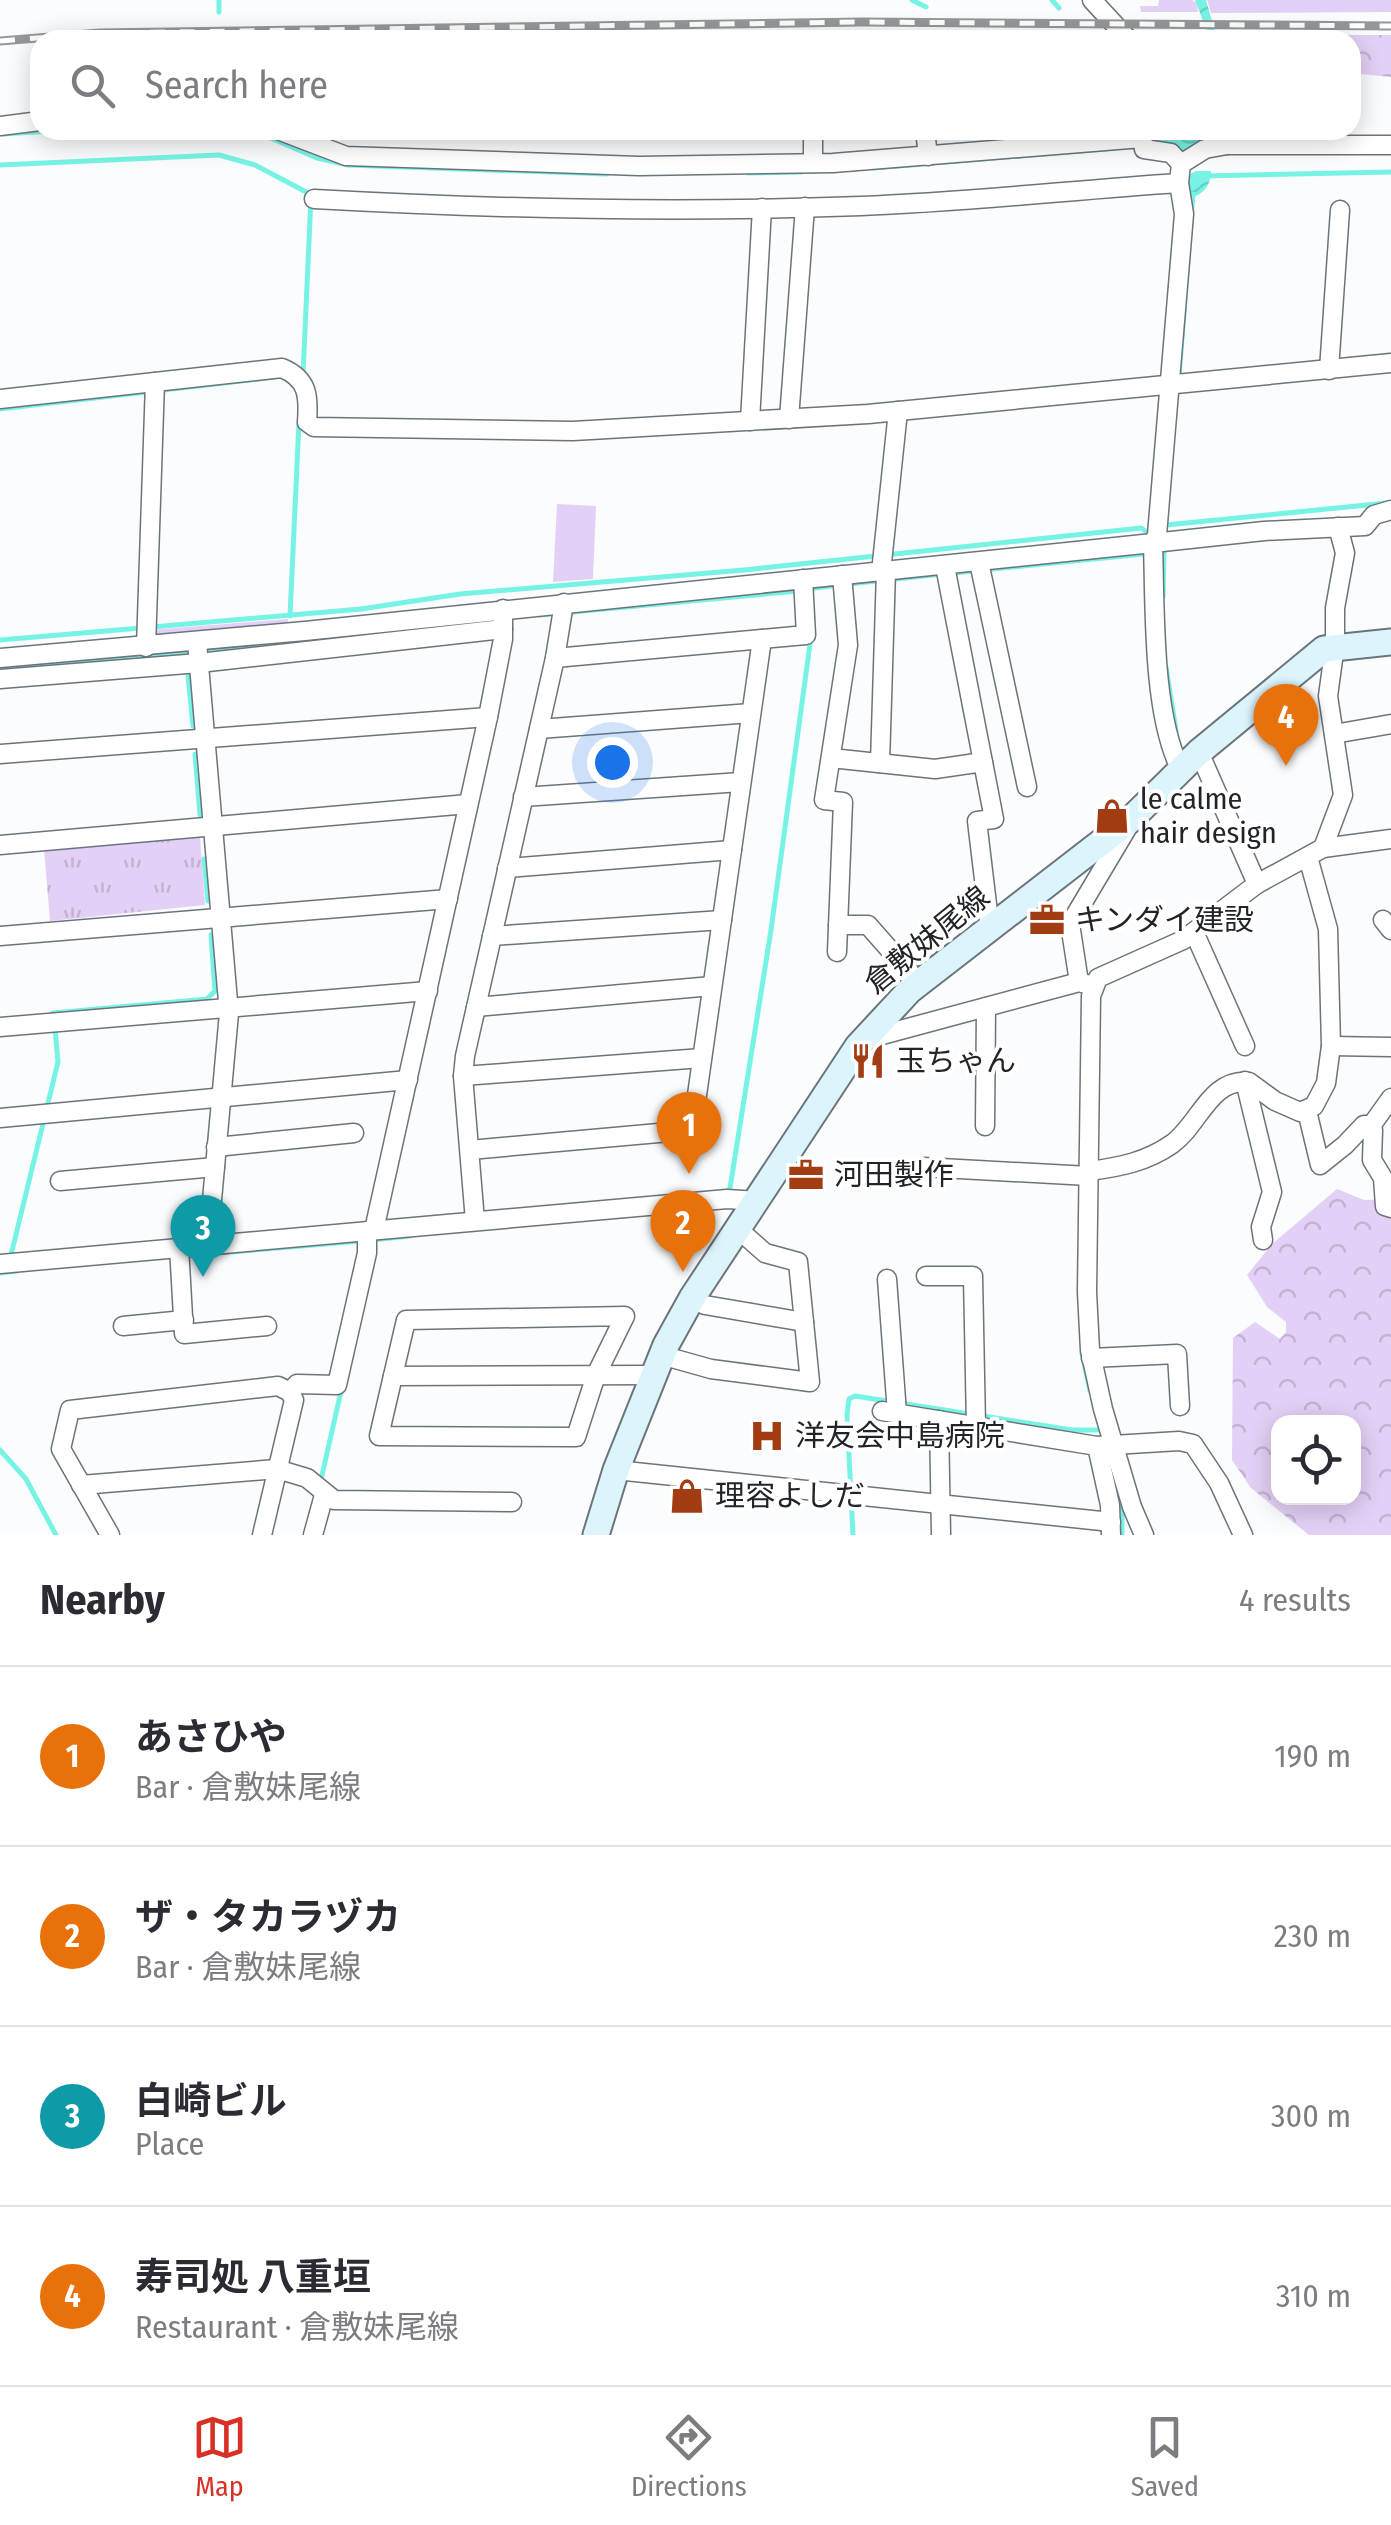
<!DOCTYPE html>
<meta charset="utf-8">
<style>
:root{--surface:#fff;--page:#f7f7f7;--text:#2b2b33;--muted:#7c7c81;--line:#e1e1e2;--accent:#d93025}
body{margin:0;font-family:"Fira Sans Condensed","Noto Sans JP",sans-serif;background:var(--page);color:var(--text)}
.controls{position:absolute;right:30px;bottom:30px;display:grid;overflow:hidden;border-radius:20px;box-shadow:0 5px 25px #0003}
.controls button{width:90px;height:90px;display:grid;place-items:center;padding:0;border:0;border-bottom:2px solid var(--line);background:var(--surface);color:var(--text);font:50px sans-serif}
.you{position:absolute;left:612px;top:762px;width:35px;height:35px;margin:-25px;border:8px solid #fff;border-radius:50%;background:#1a73e8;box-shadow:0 0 0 15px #1a73e833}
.badge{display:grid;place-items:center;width:65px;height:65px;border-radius:50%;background:var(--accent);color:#fff;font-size:32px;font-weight:700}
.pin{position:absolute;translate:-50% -82px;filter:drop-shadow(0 2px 5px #0008)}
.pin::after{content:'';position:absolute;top:52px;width:35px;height:30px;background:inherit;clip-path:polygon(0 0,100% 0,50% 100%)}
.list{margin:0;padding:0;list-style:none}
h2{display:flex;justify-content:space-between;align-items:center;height:130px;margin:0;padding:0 40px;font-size:42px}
h2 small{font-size:32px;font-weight:400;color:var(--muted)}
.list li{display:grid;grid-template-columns:65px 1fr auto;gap:30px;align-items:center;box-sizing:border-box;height:180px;padding:0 40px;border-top:2px solid var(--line)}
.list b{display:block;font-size:38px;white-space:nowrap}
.list p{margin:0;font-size:32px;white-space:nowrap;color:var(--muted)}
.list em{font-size:32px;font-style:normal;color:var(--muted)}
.icon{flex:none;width:55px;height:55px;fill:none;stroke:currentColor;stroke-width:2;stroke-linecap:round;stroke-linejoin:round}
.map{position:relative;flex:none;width:1391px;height:1535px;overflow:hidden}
.search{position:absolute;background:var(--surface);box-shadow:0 5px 25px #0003;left:30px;right:30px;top:30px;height:110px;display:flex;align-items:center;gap:25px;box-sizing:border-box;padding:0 35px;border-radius:30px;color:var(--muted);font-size:38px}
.sheet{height:850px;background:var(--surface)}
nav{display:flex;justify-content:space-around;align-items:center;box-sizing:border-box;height:140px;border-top:2px solid var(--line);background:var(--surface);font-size:28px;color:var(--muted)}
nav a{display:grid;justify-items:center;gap:5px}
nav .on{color:var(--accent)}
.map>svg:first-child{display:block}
.grass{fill:#e3d0f6}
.forest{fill:url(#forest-crowns);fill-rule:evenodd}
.park{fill:url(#park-tufts)}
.water{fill:url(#water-waves)}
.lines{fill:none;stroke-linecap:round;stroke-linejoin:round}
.stream{stroke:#77f3e5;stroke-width:5}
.minor-casing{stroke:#6c747b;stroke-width:21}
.secondary-casing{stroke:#6c747b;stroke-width:29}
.minor{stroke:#fff;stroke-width:18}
.secondary{stroke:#dcf5fc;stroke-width:25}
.rail-casing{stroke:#95989a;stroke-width:9}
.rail{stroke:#fff;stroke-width:5;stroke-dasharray:15;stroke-linecap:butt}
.labels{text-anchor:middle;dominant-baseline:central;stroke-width:8;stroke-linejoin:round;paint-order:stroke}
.poi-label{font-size:30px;fill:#212428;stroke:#fff;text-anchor:start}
.street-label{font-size:30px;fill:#212428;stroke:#fff}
</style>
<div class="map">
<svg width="1391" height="1535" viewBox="0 0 1391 1535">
<defs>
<pattern id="forest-crowns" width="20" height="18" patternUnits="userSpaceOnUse" patternTransform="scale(2.5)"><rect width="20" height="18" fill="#e3d0f6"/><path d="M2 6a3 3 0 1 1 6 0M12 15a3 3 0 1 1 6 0" fill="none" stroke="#c2b2d3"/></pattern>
<pattern id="park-tufts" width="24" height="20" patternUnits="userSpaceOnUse" patternTransform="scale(2.5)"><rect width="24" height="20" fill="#e3d0f6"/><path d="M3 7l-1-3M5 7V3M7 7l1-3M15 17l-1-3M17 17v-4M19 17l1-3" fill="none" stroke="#c2b2d3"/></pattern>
<pattern id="water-waves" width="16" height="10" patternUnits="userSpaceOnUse" patternTransform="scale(2.5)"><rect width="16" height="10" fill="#77f3e5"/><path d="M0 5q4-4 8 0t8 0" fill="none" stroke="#67d0c4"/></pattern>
</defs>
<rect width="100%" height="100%" fill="#fafcfd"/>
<g class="grass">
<path d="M1159,0h33l5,3 1,9h-57l-1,-6h18z"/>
<path d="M1207,0h184v12l-180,1z"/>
<path d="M932,34l80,1 3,5h-78z"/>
<path d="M1006,130h75l6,8 -70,6z"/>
<path d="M557,504l39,2 -3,73 -40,3z"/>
<path d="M288,619v6l-136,14 -1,-9z"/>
</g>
<g class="forest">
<path d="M1231,35h160v42l-40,-4v-33h-111z"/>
<path d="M1337,1189l27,11 27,-1v336h-82l-58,-47 -19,-28 1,-122 22,-16 25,17 6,-7v-10l-19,-15 -20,-32 25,-31zM1278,1422h76v76h-76z"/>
</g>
<path class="park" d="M200,837l5,68 -155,16 -6,-72z"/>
<g class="water">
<path d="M1195,0h11l10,35 20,5 -26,-1z"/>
<path d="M1165,130h28l15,4 18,-4h80l-2,6 -120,18 -4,-6 -24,-4 -2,-5z"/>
<path d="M1196,171h15c0,14 -8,24 -21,27l-5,-21z"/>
</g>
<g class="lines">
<g class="stream">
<path d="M219,0v12"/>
<path d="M912,0l14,7"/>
<path d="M1052,0l7,8"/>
<path d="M927,34l3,6"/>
<path d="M1084,34l5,6"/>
<path d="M218,40v-1"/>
<path d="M252,130l65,28 31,7 259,9"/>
<path d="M1002,130l11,13"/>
<path d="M3,134l66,-4"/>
<path d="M0,165l219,-10 36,10 53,28 3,4 -8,178"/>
<path d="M873,168l243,-20"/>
<path d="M748,173l54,-1"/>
<path d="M1204,176l187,-4"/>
<path d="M1179,377l14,-183"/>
<path d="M0,409l275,-32"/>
<path d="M1166,525l221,-22"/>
<path d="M953,573l211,-21"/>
<path d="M849,584l93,-10"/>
<path d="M809,589l29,-4"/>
<path d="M1163,597l1,-44"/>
<path d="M540,615l258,-24"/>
<path d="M290,616l9,-194"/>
<path d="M152,627l209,-18 99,-15 284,-24 397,-42 10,7"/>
<path d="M0,640l141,-12"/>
<path d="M202,652l188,-21"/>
<path d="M0,667l191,-14"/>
<path d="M1166,667l10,64"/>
<path d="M188,676l5,50"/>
<path d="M195,754l5,61"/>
<path d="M204,859l4,42"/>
<path d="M53,1013l154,-14 8,-8 -4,-56"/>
<path d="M730,1188l41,-258 40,-293"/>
<path d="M372,1240l38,-4"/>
<path d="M207,1254l154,-13"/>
<path d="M11,1255l47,-193 -3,-33"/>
<path d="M0,1273l17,-2"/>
<path d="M1082,1353l8,38"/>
<path d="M0,1450l26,29 30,56"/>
<path d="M1115,1479l7,26v30"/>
<path d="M320,1484l22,-97"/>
<path d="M853,1535l-6,-121 2,-15 6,-3 217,34h29"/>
</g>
<defs>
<g id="minor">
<path d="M1092,0l37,40"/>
<path d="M0,126l40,-5"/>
<path d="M278,130l68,26 293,10 194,-3 309,-25 2,11 27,4 10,11"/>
<path d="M925,130l3,26"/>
<path d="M1227,145h164"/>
<path d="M813,163v-33"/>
<path d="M314,199c182,10 365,14 547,7 106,-4 212,-16 318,-23"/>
<path d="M1329,370l11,-160"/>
<path d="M0,399l282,-31c26,11 27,28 25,54l7,5 259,4 295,-17 523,-51"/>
<path d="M789,419l16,-212"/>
<path d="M750,421l12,-213"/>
<path d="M979,562l48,225"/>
<path d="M945,566l49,253 -17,2 13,108"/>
<path d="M881,572l17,-161"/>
<path d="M197,642l32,371 -21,231"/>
<path d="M146,647l9,-265"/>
<path d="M0,658l305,-27 848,-88 4,-8 27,-321 -5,-31 2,-19 24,-15 22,-4 -8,-5 -6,-10"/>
<path d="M555,658l251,-23 -3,-56"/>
<path d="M0,679l199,-16 304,-34"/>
<path d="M539,729l212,-16"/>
<path d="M1334,734l57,-10"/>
<path d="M0,754l488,-37"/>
<path d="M831,758l104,11 48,-7"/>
<path d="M880,763l6,-192"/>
<path d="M1181,770c-29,-55 -26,-164 -28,-227l111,-12 101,-5 9,-11 17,-5"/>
<path d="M523,797l218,-15"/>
<path d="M0,845l468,-41"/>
<path d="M1323,848l20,-53 -15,-99 7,-51v-37l10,-55 -7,-26"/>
<path d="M507,868l225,-18"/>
<path d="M1257,884l66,-36 68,-9"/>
<path d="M1383,920l8,10"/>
<path d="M838,925h30l51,58"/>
<path d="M1194,932l51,114"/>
<path d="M0,936l448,-37"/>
<path d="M492,936l230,-16"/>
<path d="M837,952l6,-150 -19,-2 24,-155 -6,-70"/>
<path d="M1079,982l-9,-58 59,-99"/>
<path d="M476,1007l236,-21"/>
<path d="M0,1027l428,-36"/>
<path d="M868,1034l10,2 201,-54 14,4"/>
<path d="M1331,1046l60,1"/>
<path d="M463,1076l239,-18"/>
<path d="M1245,1081l27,111 -11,35 2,13"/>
<path d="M1307,1111l13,54 25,-20 19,-20h6l3,5 -1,30 11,18 2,28 6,2"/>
<path d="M0,1118l408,-38"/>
<path d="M985,1126l1,-119"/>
<path d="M1371,1126l20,-28"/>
<path d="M216,1147l138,-14"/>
<path d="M470,1150l222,-20 70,-491"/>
<path d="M923,1167l166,9"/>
<path d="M1089,1171c31,-4 57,-9 83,-27 27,-19 38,-66 77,-62l26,19 25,11 14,-6 12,-23 5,-37 -3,-117 -20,-72"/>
<path d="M60,1181l155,-14"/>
<path d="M475,1221l-12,-145 2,-20 90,-398 9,-55"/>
<path d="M374,1230l114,-513 15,-78v-30"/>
<path d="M179,1247l5,87 83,-8"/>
<path d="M0,1264l727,-65 31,2"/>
<path d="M926,1276h47l3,150"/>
<path d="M887,1279l10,134"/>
<path d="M692,1298l13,7 99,17"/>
<path d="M625,1316l-29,59 -20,62 -197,-1 27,-116z"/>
<path d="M123,1326l61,-6"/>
<path d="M661,1355l50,14 99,13 -12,-120 -33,-9 -26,-23"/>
<path d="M1091,1358l86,-4 3,52"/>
<path d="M393,1376l259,-1"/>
<path d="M290,1392l7,-8 40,1 30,-132v-22"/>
<path d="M882,1411l215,35 82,-5 14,3 26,39 24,52"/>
<path d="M939,1420l2,115"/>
<path d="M1097,1446l13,59 1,30"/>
<path d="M616,1470l495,52"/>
<path d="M81,1485l196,-16 30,9 27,22 178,2"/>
<path d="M110,1535l-49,-86 9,-39 208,-24 12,6 4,8 -32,135"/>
<path d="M313,1535l11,-40"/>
<path d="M1144,1535l-12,-28 -29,-98 -13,-59 -3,-58 4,-296 7,-18 85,-38 74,-56 -58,-132"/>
</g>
<path id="secondary" d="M596,1535l20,-65 50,-125 26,-47 166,-252 52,-56 220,-170 69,-68 125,-103 67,-7"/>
</defs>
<use href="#minor" class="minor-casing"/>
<use href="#secondary" class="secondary-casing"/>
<use href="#minor" class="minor"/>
<use href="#secondary" class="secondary"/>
<defs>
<path id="rail" d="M0,41l100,-8 763,-11 528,4"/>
</defs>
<use href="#rail" class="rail-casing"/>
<use href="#rail" class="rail"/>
</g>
<defs>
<symbol id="shop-bare" viewBox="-9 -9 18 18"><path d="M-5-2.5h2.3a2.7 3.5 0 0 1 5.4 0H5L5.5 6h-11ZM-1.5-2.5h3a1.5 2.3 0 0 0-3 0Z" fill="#a23c12" stroke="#fff" stroke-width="2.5" paint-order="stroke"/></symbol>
<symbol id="office-bare" viewBox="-9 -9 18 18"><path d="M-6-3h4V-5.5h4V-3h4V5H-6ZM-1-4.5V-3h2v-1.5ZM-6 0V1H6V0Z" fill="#a23c12" stroke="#fff" stroke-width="2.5" paint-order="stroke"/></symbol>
<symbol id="restaurant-bare" viewBox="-9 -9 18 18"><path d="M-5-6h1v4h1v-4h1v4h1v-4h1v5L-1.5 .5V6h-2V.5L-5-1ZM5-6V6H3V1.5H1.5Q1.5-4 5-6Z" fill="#a23c12" stroke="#fff" stroke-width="2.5" paint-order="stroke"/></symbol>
<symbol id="hospital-bare" viewBox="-9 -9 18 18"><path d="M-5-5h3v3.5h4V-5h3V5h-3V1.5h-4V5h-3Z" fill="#a23c12" stroke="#fff" stroke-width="2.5" paint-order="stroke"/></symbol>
</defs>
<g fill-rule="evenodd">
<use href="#shop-bare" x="1087" y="791" width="50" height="50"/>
<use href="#office-bare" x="1022" y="895" width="50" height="50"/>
<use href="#restaurant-bare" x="843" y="1036" width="50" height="50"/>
<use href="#office-bare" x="781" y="1150" width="50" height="50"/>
<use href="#hospital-bare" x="742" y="1411" width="50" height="50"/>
<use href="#shop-bare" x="662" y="1471" width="50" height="50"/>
</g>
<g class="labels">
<g class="poi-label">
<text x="1140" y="799">le calme<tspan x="1140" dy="34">hair design</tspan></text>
<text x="1075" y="920">キンダイ建設</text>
<text x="896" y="1061">玉ちゃん</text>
<text x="834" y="1175">河田製作</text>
<text x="795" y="1436">洋友会中島病院</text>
<text x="715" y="1496">理容よしだ</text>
</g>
<g class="street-label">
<text transform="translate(927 940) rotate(-39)">倉敷妹尾線</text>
</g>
</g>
</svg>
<div class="controls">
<button><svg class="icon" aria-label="locate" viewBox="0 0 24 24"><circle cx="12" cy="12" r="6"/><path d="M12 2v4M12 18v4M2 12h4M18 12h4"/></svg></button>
</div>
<div class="you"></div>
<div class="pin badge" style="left:689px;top:1174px;background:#e8710a">1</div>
<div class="pin badge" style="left:683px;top:1272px;background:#e8710a">2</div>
<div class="pin badge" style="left:203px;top:1277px;background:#0f9aa8">3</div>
<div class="pin badge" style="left:1286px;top:766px;background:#e8710a">4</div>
<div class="search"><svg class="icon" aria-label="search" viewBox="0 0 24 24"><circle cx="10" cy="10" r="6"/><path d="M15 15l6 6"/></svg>Search here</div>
</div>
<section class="sheet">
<h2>Nearby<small>4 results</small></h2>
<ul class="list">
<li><span class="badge" style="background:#e8710a">1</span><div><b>あさひや</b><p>Bar · 倉敷妹尾線</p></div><em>190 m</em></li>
<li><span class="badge" style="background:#e8710a">2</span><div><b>ザ・タカラヅカ</b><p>Bar · 倉敷妹尾線</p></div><em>230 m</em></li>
<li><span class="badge" style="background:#0f9aa8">3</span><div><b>白崎ビル</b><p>Place</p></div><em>300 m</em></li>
<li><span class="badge" style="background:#e8710a">4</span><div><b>寿司処 八重垣</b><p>Restaurant · 倉敷妹尾線</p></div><em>310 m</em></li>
</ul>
</section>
<nav>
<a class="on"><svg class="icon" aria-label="map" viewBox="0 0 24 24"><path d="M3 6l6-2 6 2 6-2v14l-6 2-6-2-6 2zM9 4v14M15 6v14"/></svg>Map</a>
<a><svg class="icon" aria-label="directions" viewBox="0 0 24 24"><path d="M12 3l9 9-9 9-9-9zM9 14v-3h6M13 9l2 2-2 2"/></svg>Directions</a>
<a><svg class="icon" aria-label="saved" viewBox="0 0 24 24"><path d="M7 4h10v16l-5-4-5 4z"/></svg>Saved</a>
</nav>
